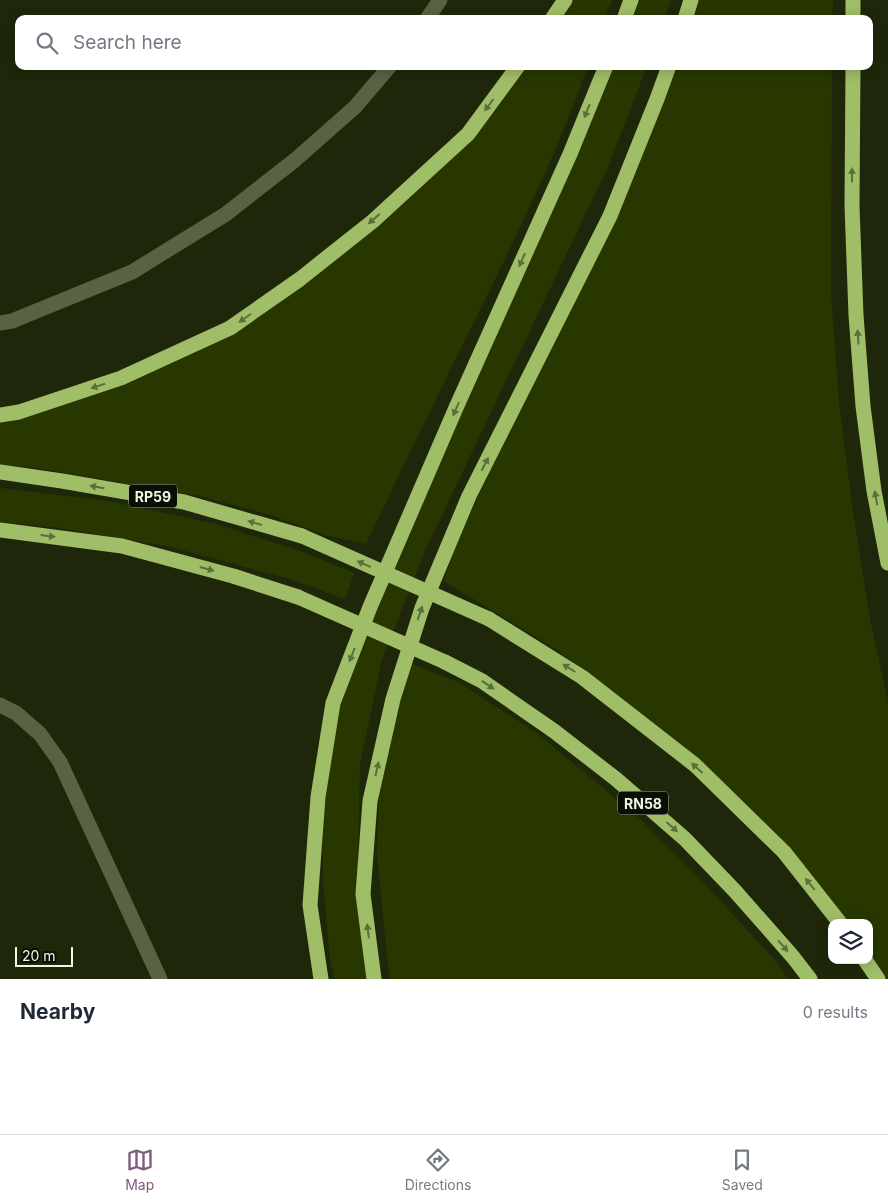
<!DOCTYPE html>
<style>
:root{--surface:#fff;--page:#f2f2f3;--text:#1f2937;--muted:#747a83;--line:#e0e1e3;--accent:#81577a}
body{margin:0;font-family:Inter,sans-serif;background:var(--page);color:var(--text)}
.controls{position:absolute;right:15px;bottom:15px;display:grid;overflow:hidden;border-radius:10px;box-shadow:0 2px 12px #0003}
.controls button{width:45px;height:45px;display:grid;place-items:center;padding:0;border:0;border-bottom:1px solid var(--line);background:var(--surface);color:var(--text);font:25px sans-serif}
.scale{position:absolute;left:15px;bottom:12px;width:58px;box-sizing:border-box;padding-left:5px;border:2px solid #eef6e4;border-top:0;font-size:14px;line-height:18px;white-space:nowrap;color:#eef6e4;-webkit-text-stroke:4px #0a0e04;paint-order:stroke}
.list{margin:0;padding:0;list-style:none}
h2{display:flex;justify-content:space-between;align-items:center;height:65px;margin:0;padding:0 20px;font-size:21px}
h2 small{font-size:16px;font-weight:400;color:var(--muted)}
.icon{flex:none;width:28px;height:28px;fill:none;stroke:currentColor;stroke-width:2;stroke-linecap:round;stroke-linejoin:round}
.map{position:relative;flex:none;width:888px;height:979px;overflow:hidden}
.search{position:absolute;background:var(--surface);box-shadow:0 2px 12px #0003;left:15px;right:15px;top:15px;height:55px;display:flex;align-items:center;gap:12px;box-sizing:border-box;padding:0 18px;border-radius:10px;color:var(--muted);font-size:19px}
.sheet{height:155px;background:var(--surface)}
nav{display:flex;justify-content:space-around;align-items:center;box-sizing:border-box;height:70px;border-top:1px solid var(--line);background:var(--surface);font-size:14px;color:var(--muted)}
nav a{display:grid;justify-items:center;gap:2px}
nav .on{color:var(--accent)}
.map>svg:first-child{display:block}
.green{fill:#283700}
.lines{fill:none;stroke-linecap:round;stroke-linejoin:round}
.minor{stroke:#576342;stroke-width:15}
.highway{stroke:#a0bd68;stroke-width:15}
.highway-bridge{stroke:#a0bd68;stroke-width:15}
.oneway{fill:#5c6e3b}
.labels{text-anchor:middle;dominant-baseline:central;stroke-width:4;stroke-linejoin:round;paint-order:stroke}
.shield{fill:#0a0e04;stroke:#aab0a1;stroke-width:1}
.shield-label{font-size:14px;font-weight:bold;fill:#eef6e4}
</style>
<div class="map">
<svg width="888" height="979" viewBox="0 0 888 979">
<rect width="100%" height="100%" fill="#1e270a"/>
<g class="green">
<path d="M574,0h38l-7,19h-43z"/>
<path d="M636,0h35l-6,19h-36z"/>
<path d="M695,0h138l-1,19h-144z"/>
<path d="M528,66h60c-32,90 -74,175 -116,260 -36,72 -71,145 -106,218l-38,-8 -55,-20 -73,-20 -164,-28 -36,-3v-42l36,-9 120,-45 172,-103 82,-68 60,-61z"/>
<path d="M611,66h36l-38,99 -185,388 -42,107 -22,104 -2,92 6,86 8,37h-37l-5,-20 -7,-76v-58l8,-77 8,-52z"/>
<path d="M672,66h160l-1,227 8,109 14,110 17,107 18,83v277l-19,-26v-30h-20l-69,-86 -72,-67 -151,-120 -113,-69 9,-30 61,-133z"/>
<path d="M0,488l108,13 108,23 90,29 48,20 -9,26 -56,-20 -122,-33 -113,-19 -54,-5z"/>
<path d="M407,662l53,21 77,50 101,84 67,67 68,74 15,21h-397l-3,-12 -11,-112 2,-76z"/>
</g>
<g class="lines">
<g class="minor">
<path d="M427,19l13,-19"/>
<path d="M0,323l12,-2 120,-49 94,-58 69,-54 60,-53 35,-41"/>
<path d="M0,705l16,8 24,21 20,28 100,217"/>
</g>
<g class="highway">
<path d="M552,19l13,-19"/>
<path d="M624,19l7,-19"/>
<path d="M685,19l6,-19"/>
<path d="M853,19v-19"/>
<path d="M853,66l-1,140 4,109 7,91 11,85 14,72"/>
<path d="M0,415l19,-3 102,-34 109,-50 70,-49 73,-58 95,-87 50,-68"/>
<path d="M0,472l62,9 122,21 118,34"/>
<path d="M0,530l122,16 111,30 65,21"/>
<path d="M489,619l93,58 113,88 89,87 56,71"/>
<path d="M445,662l37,19 72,50 62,48 69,60 50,52 58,66 17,22"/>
<path d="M865,960l13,19"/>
<path d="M321,979l-11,-74 8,-108 15,-94 37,-96 85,-197 115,-256 36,-88"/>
<path d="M374,979l-11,-85 7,-93 23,-102 29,-91 47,-112 141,-280 47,-117 12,-33"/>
</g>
<g class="highway-bridge">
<path d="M302,536l187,83"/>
<path d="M298,597l147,65"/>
</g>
</g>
<defs><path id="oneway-solid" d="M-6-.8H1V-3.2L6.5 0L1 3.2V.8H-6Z" transform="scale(1.25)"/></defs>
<g class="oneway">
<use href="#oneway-solid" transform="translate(489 105) rotate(127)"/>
<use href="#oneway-solid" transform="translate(587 111) rotate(112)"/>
<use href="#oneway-solid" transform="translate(852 175) rotate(-90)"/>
<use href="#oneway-solid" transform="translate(374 219) rotate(139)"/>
<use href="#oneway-solid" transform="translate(522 260) rotate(114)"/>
<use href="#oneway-solid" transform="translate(245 318) rotate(145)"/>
<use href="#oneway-solid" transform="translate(858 337) rotate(-94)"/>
<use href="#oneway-solid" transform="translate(98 386) rotate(162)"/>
<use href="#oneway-solid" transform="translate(456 409) rotate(114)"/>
<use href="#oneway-solid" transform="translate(485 464) rotate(-63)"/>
<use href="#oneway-solid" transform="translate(97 487) rotate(-170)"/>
<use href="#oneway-solid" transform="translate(876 498) rotate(-100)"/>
<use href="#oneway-solid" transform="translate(255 523) rotate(-164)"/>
<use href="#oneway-solid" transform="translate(48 536) rotate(7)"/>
<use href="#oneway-solid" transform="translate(364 564) rotate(-156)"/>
<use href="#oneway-solid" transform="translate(207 569) rotate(15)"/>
<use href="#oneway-solid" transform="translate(420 613) rotate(-71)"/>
<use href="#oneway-solid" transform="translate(352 655) rotate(111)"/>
<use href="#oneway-solid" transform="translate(569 668) rotate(-148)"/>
<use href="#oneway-solid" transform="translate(488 685) rotate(34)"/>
<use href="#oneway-solid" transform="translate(697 768) rotate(-138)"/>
<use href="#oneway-solid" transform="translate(377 769) rotate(-77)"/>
<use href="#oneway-solid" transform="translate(672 827) rotate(41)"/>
<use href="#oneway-solid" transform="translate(810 884) rotate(-129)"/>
<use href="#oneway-solid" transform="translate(368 931) rotate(-97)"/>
<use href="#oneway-solid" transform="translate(783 946) rotate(49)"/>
</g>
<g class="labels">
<g class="shield">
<rect x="129" y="484.5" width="48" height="23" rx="4"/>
<rect x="618" y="791.5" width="50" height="23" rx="4"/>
</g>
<g class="shield-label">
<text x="153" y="496">RP59</text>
<text x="643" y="803">RN58</text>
</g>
</g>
</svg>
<div class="controls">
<button><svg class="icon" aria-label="layers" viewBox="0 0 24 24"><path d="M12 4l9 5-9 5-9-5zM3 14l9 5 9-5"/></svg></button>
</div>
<div class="scale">20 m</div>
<div class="search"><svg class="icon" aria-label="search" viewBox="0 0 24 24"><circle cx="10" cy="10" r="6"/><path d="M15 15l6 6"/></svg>Search here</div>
</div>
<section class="sheet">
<h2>Nearby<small>0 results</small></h2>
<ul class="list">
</ul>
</section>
<nav>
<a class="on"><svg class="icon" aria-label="map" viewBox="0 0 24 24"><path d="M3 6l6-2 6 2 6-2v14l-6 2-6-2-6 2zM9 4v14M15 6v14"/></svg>Map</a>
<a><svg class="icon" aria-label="directions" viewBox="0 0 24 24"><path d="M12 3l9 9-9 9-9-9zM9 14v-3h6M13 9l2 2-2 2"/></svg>Directions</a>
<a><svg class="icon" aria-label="saved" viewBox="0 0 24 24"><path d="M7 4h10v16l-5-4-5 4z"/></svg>Saved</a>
</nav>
